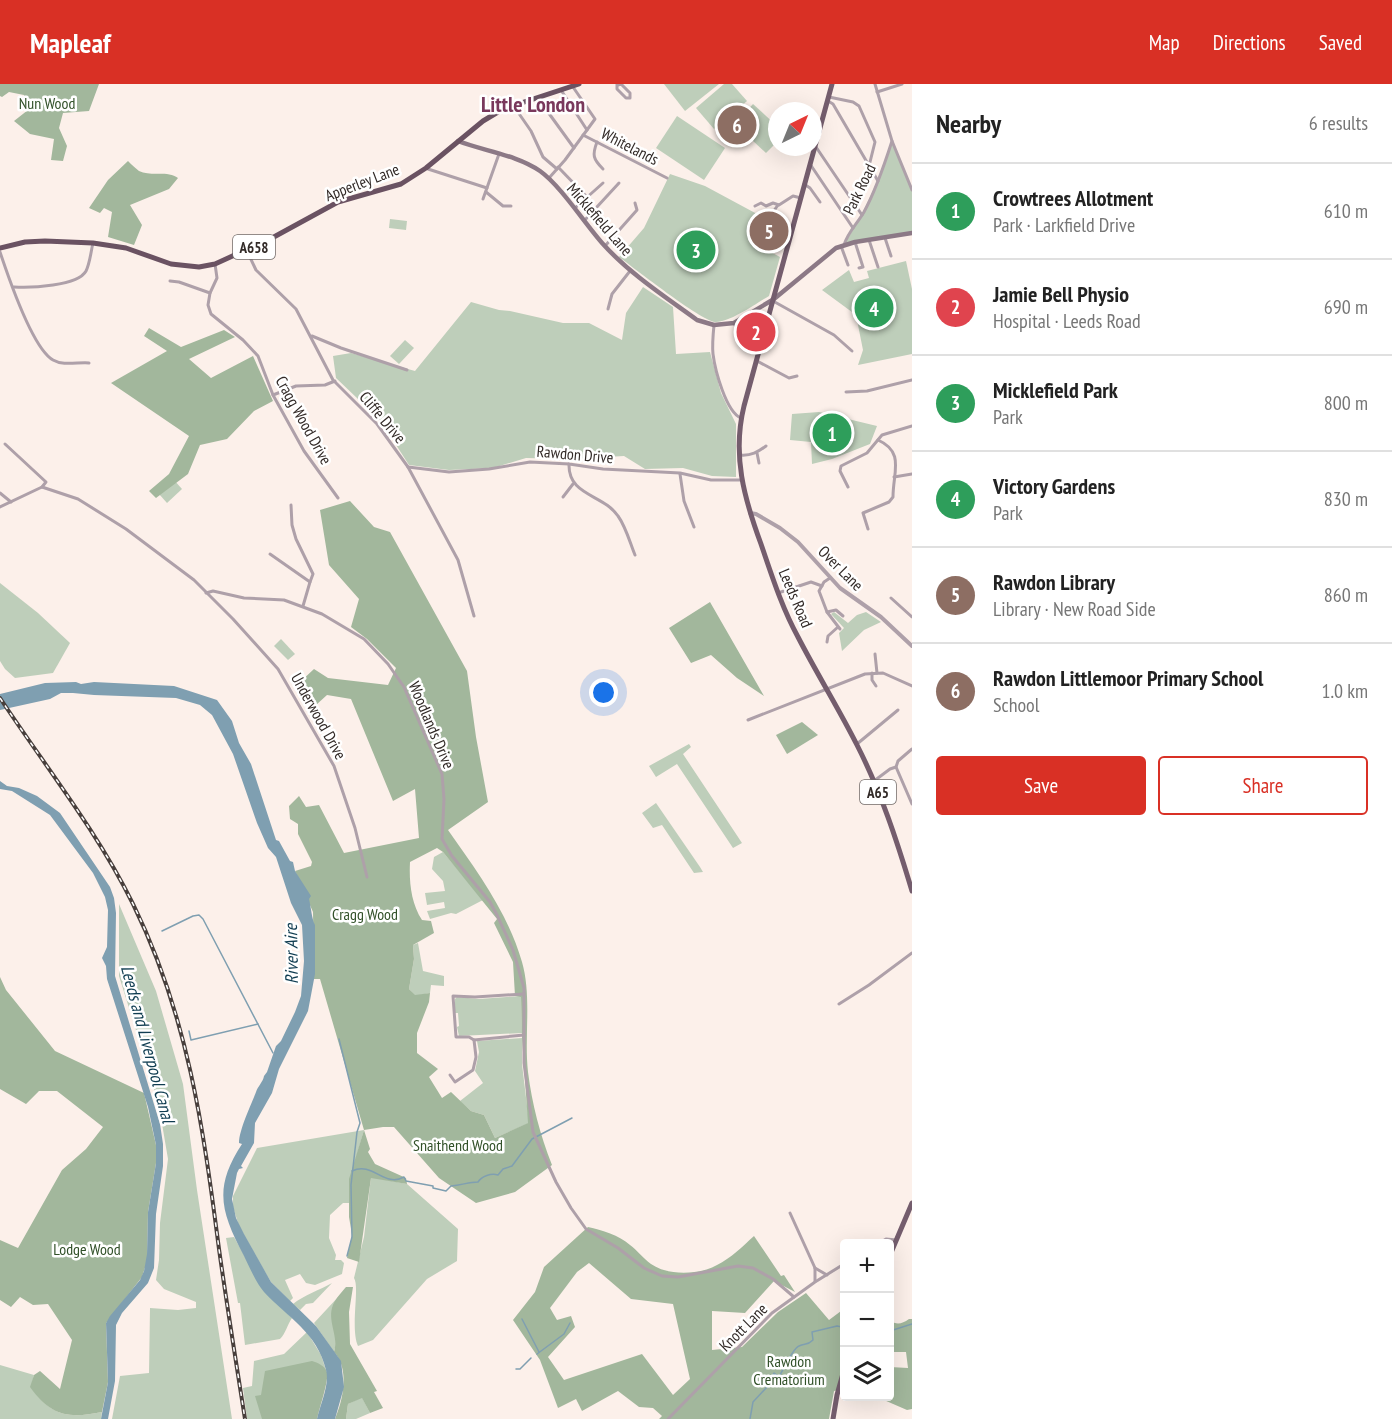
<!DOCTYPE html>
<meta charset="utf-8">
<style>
:root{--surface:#fff;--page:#f6f6f6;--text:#222;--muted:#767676;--line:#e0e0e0;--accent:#d93025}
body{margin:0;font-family:"PT Sans Narrow",sans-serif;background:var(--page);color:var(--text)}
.controls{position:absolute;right:18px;bottom:18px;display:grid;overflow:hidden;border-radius:6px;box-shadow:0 6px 24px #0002}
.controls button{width:54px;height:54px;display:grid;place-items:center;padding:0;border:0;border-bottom:2px solid var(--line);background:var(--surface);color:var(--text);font:30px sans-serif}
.compass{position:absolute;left:768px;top:18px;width:54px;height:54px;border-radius:50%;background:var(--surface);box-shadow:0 6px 24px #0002;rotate:43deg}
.you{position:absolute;left:604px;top:609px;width:21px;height:21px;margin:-15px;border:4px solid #fff;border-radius:50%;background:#1a73e8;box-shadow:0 0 0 9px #1a73e833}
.badge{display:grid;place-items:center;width:39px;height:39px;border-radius:50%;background:var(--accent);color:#fff;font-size:20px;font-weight:700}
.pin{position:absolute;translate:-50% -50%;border:3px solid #fff;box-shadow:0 2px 6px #0006}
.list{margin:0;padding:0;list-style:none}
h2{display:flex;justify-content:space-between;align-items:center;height:78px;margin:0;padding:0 24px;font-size:26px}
h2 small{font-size:20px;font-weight:400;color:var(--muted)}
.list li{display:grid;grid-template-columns:39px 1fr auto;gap:18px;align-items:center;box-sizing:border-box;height:96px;padding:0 24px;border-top:2px solid var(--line)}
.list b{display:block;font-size:22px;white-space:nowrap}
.list p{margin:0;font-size:20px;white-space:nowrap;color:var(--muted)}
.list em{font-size:20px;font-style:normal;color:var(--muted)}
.actions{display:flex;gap:12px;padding:18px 24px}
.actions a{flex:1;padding:14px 0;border:2px solid var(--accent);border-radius:6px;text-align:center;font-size:21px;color:var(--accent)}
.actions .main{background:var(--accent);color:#fff}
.icon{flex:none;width:33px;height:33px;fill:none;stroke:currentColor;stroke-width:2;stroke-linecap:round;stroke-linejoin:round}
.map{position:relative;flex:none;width:912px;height:1335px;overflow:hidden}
header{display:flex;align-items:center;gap:36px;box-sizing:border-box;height:84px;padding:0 30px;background:var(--accent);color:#fff}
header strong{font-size:28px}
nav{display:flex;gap:33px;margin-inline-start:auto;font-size:21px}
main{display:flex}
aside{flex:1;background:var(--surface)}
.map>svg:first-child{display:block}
.green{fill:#beceba}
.forest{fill:#a2b79c;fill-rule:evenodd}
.water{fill:#7f9fb1}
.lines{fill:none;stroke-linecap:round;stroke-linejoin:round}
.stream{stroke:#7f9fb1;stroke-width:1.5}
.minor{stroke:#aea0a9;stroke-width:3}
.tertiary{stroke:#aea0a9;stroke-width:4}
.secondary{stroke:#8c7986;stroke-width:4.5}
.primary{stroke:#745d6d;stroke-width:5}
.trunk{stroke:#6a5262;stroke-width:5}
.rail-casing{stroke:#483f3c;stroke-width:4}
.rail{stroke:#fff;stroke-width:1.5;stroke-dasharray:4.5;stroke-linecap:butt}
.labels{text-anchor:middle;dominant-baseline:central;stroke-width:5;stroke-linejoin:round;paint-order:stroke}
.shield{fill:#fff;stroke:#706a68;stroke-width:1.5}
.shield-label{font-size:15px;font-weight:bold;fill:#322a27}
.park-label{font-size:16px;fill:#315028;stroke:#fff}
.street-label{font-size:16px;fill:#322a27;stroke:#fff}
.water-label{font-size:18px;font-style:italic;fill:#103d51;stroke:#fff}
.district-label{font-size:22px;font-weight:bold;fill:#79385c;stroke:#fff}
</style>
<header>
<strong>Mapleaf</strong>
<nav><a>Map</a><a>Directions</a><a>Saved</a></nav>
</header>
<main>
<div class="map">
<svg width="912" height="1335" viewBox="0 0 912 1335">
<rect width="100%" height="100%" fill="#fcf0ea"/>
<g class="green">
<path d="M664,0h55l-34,27z"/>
<path d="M724,0h8l15,17 -33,28 -18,-21z"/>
<path d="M753,20l24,22v16l-11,11 -31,-29z"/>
<path d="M677,32l48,32 -21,32 -48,-32z"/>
<path d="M892,57l20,49v43l-68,12c22,-36 34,-63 48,-104z"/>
<path d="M670,90l35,12 63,34 -12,24 24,13 -11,39c-12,7 -40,27 -54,26 -15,-2 -81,-54 -96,-65l25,-29z"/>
<path d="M390,135l17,2 -1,9 -17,-2z"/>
<path d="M906,177l6,28v65l-54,11 5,-15 -7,-35 -34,-25 27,-20 5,12 15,-4 -2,-7z"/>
<path d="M643,203l30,20 3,47 34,-2 11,41 15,31v53l-24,-1 -29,-8 -38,1 -21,-13 -53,3 -45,-1 -33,10 -44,2 -40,-5 -29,-45 -44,-42 -3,-22 18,-3 64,18 56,-69 28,8 11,1 53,12h26l33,17 4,-27z"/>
<path d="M405,256l9,8 -15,16 -9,-8z"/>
<path d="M819,328l58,14 -7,18 -38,15 -20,5 -1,-22 -21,-2 2,-26z"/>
<path d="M174,396l8,9 -15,14 -8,-9z"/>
<path d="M0,499l38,30 32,30 -17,30 -38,5 -10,-9 -5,-8z"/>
<path d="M834,528l14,11 9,-8 9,-3 15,10 -17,8 -22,21 -3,-18 5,-5 -13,-14z"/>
<path d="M281,555l14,15 -7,6 -14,-14z"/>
<path d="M689,660l2,3 -8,7 59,89 -9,5 -56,-84 -21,13 -7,-11z"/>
<path d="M656,719l44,64 3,5 -9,1 -32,-48 -9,3 -11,-15z"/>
<path d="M443,768l40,48 -27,14 -5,-1 -21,6 -3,-8 18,-3 -1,-6 -17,3 -2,-12 20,-2 -2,-10 -11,-12 2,-12z"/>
<path d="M119,820l37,87 27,93 14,106 35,229h-120l8,-43 29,-3 1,-65 28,2 18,-2v-6l-32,-13 -8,-9 3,-20 1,-37 8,-64 -8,-47 -9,-34 -32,-102z"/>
<path d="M418,859l5,28 21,5v10l-13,-1 -1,8 -15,3 -6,-7 5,-30 -1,-14z"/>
<path d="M521,912l1,37 -63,3 -2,-9 2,-1 -1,-13h-3v-14l2,-2 22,2z"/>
<path d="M522,954v26l7,59 -34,15 -11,-23 -13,-4 -11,-10 23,-18 -8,-12 4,-19 -2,-11z"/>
<path d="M364,1046l-14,49 -1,24h-6l-13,12 -1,23 7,17 -1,5h6l3,3 -2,11 -27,11 -9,-2 -6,-9 -15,6 8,18 -3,3 -19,-19 -6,-10 -26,-46 -6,-19v-11l24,-48z"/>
<path d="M371,1093l36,7 51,45 -1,32 -30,18 -54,61 -15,6c-8,-18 2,-59 -4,-68l10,-41z"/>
<path d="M234,1153l30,54 28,27c-5,7 -6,15 -12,21l-35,6 -5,-42h-2l-12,-65z"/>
<path d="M332,1199l-19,20 -7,1 -6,6 -7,-6c11,-9 27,-14 39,-21z"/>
<path d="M339,1212c-16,25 2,34 -5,56l-20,-29z"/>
<path d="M307,1248l14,23 5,15 -9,49h-70l-4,-31 9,-2 2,-25 30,-7z"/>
<path d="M0,1281l34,10 -3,12c20,29 37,32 71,25l-1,7h-101z"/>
<path d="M362,1313l8,16 -14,6h-10l2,-15z"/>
</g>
<g class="forest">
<path d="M0,0h99l-10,27 -26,2 -4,15 8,18 -4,15 -12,-1 3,-21 -24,-5 -16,-13 14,-11 -4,-15 -15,-3 -7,5 -2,-1z"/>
<path d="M128,77c3,3 7,7 11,10 12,6 29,-1 39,7l-9,11 -39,16 12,20 -8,20 -26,-8 4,-25 -8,-4 -4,5 -11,-5 19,-28z"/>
<path d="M149,244l32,19 43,-17 11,7 -46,22 22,19 42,-22 20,45 -19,10 -27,28 -27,6 -12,29 -32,24 -7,-7 20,-17 20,-38 -78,-53 56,-32 -23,-15z"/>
<path d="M350,417l24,26 16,5 77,139 9,66 12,65 -40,28c29,41 60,83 74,132 10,35 2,74 6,110 4,32 12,63 24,93l-37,27 -39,11 -37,-25 -45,-51h-11l-19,3 6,19 -2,3 7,12 31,14 1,6 -36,-6 -12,84 -12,-4 5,-23 -3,-18v-38l15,-49 -44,-151h-6l-1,-67 -18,-41 16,-5 1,-4 -14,-28v-10l-8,-5 -1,-13 10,-10 7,11 13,-2 25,48 75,-15 -4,-49 -22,12 -42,-102 -24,-4 -11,10 -17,-22 15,-14 14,9 60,7 8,-17 -29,-29 -16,-12 8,-28 -30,-34 -9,-55zM437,764l6,4 54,67 -3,4 19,39 2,34 6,1 1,41 6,85 -33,15 -11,-23 -13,-4 -20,-19 -9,6 -13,-21 9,-8 -21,-16v-20l12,-31 1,-9 -15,2 -6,-6 5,-30 -1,-14 21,-12 -3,-12 -9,-1c-11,-17 -13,-38 -12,-58z"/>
<path d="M710,518l54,94 -27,-18 -26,-23 -20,8 -22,-35z"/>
<path d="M802,638l16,13 -31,19 -11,-19z"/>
<path d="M0,893l6,13 49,61 89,42 12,52v18l-8,49 -1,49 -5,16 -36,46 2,59 -6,30c-34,7 -51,4 -72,-25l4,-12 6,-4 20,18 12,-49 -24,-36 -15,1 -13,-8 -9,10 -11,-7v-60l18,8 44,-78 24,-21 17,-22 -46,-36h-18l-13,13 -26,-15z"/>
<path d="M588,1143c14,3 31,8 42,18 7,5 13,13 21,19 17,12 48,11 66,1 14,-7 25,-18 37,-29l27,40 3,-1 11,17 -21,-11 -29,32 -33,-2v39l30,-3 36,-35 28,-19 23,27 12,-9 3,1v77l-10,2 -5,28h-170l3,-3 -9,-8 -14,-1 -21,-16 -36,20 -6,-12 -18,9 -18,-48 -27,-40 22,-28 9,-25zM589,1179l42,36 42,5 17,75 -17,16 -31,-41 -78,26 -16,-23 27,-30 -4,-11 -14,4 -7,-12 27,-36z"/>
<path d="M346,1203h7l-4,25 1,32 27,47 -3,1 9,16 -13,5 -8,-15 -14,6 -2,15h-11c8,-19 15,-50 -1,-67 5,-15 -6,-29 -2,-44 2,-8 9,-15 14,-21z"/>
<path d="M909,1235h3v90l-5,1 -30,-13 13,-1v-29l18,1 -2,-16h-16v-31c7,4 12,3 19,-2z"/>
<path d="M312,1277c6,2 12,4 15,11 2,9 -8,37 -10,47h-55l-7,-23 6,-1 4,-24z"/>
</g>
<g class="water">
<path d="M76,598l5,2 13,-2 80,4 43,14 15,21 7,22 12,21 25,76 3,1 11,20 3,1 2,9 16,25 -2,3c2,8 3,21 6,26v49l-7,37 -29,58 -7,24 -17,30 -1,20 -13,23 2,2 -4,1 -2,4 -5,26 4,19 8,16 27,48 45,44 25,35 3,26 -9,32h-18c3,-14 13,-35 9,-49 -9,-38 -38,-52 -62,-78 -9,-11 -14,-24 -20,-36 -23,-44 -31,-68 -2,-112l-3,-1c0,-13 12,-38 17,-51 2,-6 7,-10 8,-16l3,-4 9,-26 5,-5 14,-29 6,-16 3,-35 -2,-36 -11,-22 -15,-46 -8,-9 -11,-25 -24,-69 -21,-39 -12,-10 -24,-7 -82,-3 -21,-2h-12l-11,6 -50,11v-16l45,-11z"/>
<path d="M0,697l7,5 12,2 18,8 23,17 50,74 4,11 2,15 -1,63 45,148 3,20v22l-7,48 -2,54 -6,15 -26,30 -6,12 -1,56 -7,38h-7l7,-37 -2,-59 4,-7 30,-36 4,-9 3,-17 1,-42 8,-49v-18l-8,-38 -41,-128 -1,-13 -4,-8 5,-11 1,-37 -3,-13 -12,-24 -43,-58 -38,-24 -12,-2z"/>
</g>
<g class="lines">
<g class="stream">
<path d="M162,847l31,-15 6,-1 4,4 70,134"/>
<path d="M189,947l2,9 67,-16"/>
<path d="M339,955l21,84 -3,9 -6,53 1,52 -5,19"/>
<path d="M352,1087c21,-10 32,17 52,6l2,4 27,5v2l13,3 5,-5c11,-1 18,-4 27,-4 4,-6 13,-9 20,-7l5,-6 9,-3 20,-27 40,-21"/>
<path d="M522,1235l17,33"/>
<path d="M890,1247l22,-7"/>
<path d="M537,1270l27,-20 6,-11"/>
<path d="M516,1285h4l11,-11"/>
<path d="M750,1335l3,-17 14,-15 7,-14 5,4c4,-7 14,-29 20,-31 6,-3 8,0 14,-6l-1,-8 25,-6 5,1 2,-3"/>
</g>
<g class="minor">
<path d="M617,0v5l9,9h4v-5l-9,-9 -3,1"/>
<path d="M875,0l17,57 20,49"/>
<path d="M561,6l26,40"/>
<path d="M877,8l25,-8"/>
<path d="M540,13l5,11 29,40"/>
<path d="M829,13l24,5 6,4 16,36 -6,24"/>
<path d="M828,17l5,3 45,77"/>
<path d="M513,21l18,26 12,26 14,12"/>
<path d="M583,51l84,43"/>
<path d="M597,58c-5,13 -4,17 6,27"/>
<path d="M816,63l46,68"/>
<path d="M810,80l43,64"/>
<path d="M558,83l29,30"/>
<path d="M428,85l59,19"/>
<path d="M549,94l16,-18 30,-41 -22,-32"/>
<path d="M804,100l6,4 10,14"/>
<path d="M486,108l17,14h8"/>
<path d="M483,115l16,-45"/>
<path d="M755,122l6,-3 5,3 7,-3 6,2 14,-9 8,2"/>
<path d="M575,124l28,-25"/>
<path d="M773,128l5,-7"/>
<path d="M584,137l35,-38"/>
<path d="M885,154l6,18"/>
<path d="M869,156l9,27"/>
<path d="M855,158l8,25 -4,1"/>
<path d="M844,161c4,-13 13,-21 20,-33 12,-22 20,-46 28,-71"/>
<path d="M605,162l32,-36 -2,-7"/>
<path d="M841,162l7,19"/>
<path d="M247,167l9,19 40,39 37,71 44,44 31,43 50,93 16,56"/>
<path d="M0,168c8,24 32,96 53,108 10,6 25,2 36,3"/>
<path d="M215,180l2,14 -7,15 -2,12 3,9 32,26 15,16 15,39 31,56 34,47"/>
<path d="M170,197l9,1 31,11"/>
<path d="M14,203c16,1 64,-1 72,-16 4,-8 5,-20 7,-28"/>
<path d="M773,217l61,34 18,16"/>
<path d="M608,225l4,-15 18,-23"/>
<path d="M734,239l10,22 -3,2"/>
<path d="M714,241c-1,10 -2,20 -1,29 2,16 13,58 28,64"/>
<path d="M312,252l29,12 66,22"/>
<path d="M757,277l32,17 8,-2"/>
<path d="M846,308l21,-1 45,-11"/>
<path d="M273,311l23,-9 29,-1 10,-4"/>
<path d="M5,360l41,38 -4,5"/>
<path d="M757,369l2,10"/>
<path d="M740,371c11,1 18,-3 26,-9"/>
<path d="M569,380c-1,32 34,30 49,52 8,11 12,27 17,39"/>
<path d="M408,383l41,5 40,-3 41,-7 39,2 34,5 77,4 31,7h30"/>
<path d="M680,390l4,27 10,26"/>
<path d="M894,393l18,-3"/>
<path d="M848,403l-8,-16 1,-5 26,-13 15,-18 30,-9"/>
<path d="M0,409l11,9"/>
<path d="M563,413l10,-13"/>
<path d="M291,421l1,20 4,14 17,35 -3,8"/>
<path d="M0,423l42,-20 36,12 48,30 68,51 39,39 45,50 56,97 21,62 12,49"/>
<path d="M868,445l-5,-16 26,-11 4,-5c0,-25 12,-45 -15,-57"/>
<path d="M270,470l40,28 -7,24"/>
<path d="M830,494l-6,4 -5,9 8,21 13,17"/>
<path d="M206,509l7,-2 31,7 40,2 38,14 42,25 24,25 16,23 38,87 2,25 -2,40 10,17 38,46 7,13 16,35 11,38v75l9,69 23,50 15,26 15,21 32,19 26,20 18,8 16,1 60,-11 15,2 20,11 21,18"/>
<path d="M778,509l33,-11 11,4"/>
<path d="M891,514l21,19"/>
<path d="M827,528l9,-2 7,6"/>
<path d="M827,558l1,-6 10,-9"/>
<path d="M875,570l2,19"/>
<path d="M872,589v7l4,6"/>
<path d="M748,636l117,-46 18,-1 29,13"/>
<path d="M857,660l41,-34"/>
<path d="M896,683l16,37"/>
<path d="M874,697l16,-12 6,-2 2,-6 14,-12"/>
<path d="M839,920l30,-19 43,-32"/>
<path d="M524,951l-50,5 -5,-3h-13l-3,-41 22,1 49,-3"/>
<path d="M450,991l5,7 18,-12 3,-13 -2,-17"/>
<path d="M790,1129l25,55v13"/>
<path d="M878,1160l8,-5 10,1"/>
<path d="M815,1184l12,7"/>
<path d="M668,1335l104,-106 43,-31 29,-18"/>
</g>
<path class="tertiary" d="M750,429l6,1 24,14 18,14 42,46 41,29 31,29"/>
<path class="secondary" d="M458,57c26,10 59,14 82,30 21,15 45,53 63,73 27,30 61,52 94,76l17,5 20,-2 40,-24 62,-51 19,-6 57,-9"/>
<g class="primary">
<path d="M832,0l-88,322c-12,49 0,92 17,138 11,32 21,64 37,93 19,37 41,72 59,108 24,47 40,96 55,146"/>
<path d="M890,1171l22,-52"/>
<path d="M833,1335l4,-24 7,-25"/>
</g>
<path class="trunk" d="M0,164l25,-6 20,-1 48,2 33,5 45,16 28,3 16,-3 57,-26 66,-36 63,-18 25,-16 57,-47 20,-12 76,-25"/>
<defs>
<path id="rail" d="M0,614c45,68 97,133 133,206 55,112 70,222 86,345 8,57 17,113 26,170"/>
</defs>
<use href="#rail" class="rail-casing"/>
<use href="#rail" class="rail"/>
</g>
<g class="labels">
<g class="shield">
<rect x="233" y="151" width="42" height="24" rx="4.5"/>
<rect x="860" y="696" width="36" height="24" rx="4.5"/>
</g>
<g class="shield-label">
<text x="254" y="163">A658</text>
<text x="878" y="708">A65</text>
</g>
<g class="park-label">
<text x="47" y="19">Nun Wood</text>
<text x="365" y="830">Cragg Wood</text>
<text x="458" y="1061">Snaithend Wood</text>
<text x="87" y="1165">Lodge Wood</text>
<text x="789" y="1277">Rawdon<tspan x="789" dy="18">Crematorium</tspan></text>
</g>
<g class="street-label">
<text transform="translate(630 62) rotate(27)">Whitelands</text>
<text transform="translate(362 98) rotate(-21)">Apperley Lane</text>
<text transform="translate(859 105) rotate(-64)">Park Road</text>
<text transform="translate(600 135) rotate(49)">Micklefield Lane</text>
<text transform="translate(383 333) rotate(50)">Cliffe Drive</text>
<text transform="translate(304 336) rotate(61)">Cragg Wood Drive</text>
<text transform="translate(575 370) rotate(5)">Rawdon Drive</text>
<text transform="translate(841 484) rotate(45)">Over Lane</text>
<text transform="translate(796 514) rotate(67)">Leeds Road</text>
<text transform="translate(319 632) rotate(61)">Underwood Drive</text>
<text transform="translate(432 641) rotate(67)">Woodlands Drive</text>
<text transform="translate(743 1243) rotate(-45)">Knott Lane</text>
</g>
<g class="water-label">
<text transform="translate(291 870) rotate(-91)">River Aire</text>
<text transform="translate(148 960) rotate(75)">Leeds and Liverpool Canal</text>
</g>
<g class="district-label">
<text x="533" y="20">Little London</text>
</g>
</g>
</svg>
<div class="controls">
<button>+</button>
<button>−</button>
<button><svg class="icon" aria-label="layers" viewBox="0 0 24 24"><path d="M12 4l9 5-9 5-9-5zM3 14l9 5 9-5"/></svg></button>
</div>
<svg class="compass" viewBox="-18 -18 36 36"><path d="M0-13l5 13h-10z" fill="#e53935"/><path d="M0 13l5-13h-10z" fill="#767676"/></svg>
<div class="you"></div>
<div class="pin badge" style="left:832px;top:349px;background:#2e9e5b">1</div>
<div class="pin badge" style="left:756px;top:248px;background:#e0444e">2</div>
<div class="pin badge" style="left:696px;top:166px;background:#2e9e5b">3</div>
<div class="pin badge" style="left:874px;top:224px;background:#2e9e5b">4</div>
<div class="pin badge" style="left:769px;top:147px;background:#8d6e63">5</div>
<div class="pin badge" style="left:737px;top:41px;background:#8d6e63">6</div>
</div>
<aside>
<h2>Nearby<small>6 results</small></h2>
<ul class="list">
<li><span class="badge" style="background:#2e9e5b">1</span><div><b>Crowtrees Allotment</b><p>Park · Larkfield Drive</p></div><em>610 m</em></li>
<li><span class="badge" style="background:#e0444e">2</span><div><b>Jamie Bell Physio</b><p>Hospital · Leeds Road</p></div><em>690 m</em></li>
<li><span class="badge" style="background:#2e9e5b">3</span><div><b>Micklefield Park</b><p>Park</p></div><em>800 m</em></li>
<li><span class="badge" style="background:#2e9e5b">4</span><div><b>Victory Gardens</b><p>Park</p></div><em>830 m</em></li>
<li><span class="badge" style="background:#8d6e63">5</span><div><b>Rawdon Library</b><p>Library · New Road Side</p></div><em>860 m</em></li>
<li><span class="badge" style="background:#8d6e63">6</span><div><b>Rawdon Littlemoor Primary School</b><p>School</p></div><em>1.0 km</em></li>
</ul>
<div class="actions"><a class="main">Save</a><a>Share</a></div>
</aside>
</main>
